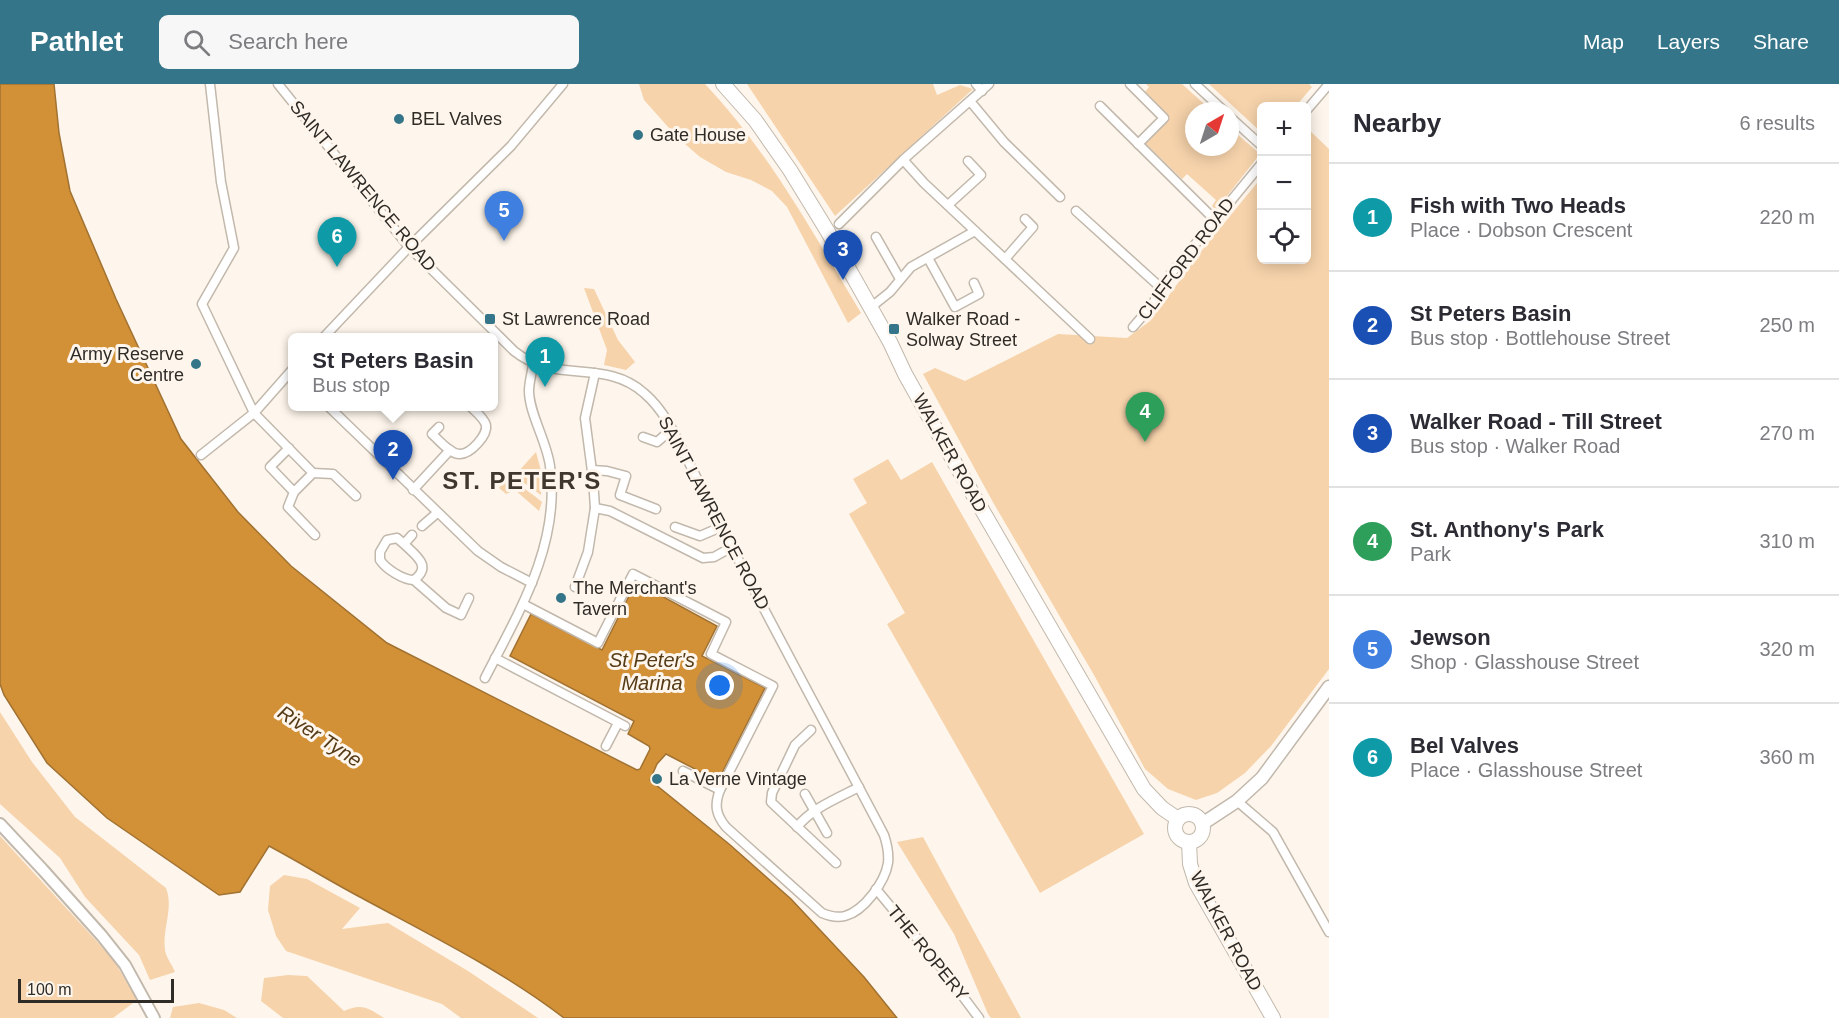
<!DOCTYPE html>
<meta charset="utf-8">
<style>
:root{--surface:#fff;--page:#f7f7f7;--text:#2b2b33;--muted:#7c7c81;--line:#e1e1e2;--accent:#357589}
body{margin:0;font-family:Arial,sans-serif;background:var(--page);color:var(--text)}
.controls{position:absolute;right:18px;top:18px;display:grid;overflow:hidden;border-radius:9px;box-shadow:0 3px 15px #0003}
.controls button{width:54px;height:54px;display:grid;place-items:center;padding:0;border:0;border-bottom:2px solid var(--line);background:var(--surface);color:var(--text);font:30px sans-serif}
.compass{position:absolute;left:1185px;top:18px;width:54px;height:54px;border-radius:50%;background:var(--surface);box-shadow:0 3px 15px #0003;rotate:39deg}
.scale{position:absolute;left:18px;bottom:15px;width:156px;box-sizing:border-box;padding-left:6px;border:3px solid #2f2b27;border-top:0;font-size:16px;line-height:21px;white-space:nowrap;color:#2f2b27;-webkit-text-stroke:4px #fef6ec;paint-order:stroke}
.you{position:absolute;left:720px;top:602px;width:21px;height:21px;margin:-15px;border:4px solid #fff;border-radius:50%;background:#1a73e8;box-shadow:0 0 0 9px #1a73e833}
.badge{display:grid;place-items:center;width:39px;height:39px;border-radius:50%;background:var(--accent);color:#fff;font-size:20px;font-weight:700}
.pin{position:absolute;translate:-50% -50px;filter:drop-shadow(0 2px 3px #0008)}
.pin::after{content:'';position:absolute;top:32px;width:21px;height:18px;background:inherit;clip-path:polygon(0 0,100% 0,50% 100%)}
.popup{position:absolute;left:288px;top:249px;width:210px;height:78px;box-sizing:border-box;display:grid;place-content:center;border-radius:9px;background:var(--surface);filter:drop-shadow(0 2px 4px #0005);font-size:20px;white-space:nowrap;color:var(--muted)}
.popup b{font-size:22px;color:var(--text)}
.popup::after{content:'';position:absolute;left:50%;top:100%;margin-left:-12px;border:12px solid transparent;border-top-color:var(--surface)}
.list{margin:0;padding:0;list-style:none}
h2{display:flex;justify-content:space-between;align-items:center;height:78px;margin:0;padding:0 24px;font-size:26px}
h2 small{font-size:20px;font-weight:400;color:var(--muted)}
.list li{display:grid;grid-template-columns:39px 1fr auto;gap:18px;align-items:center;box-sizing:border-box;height:108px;padding:0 24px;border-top:2px solid var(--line)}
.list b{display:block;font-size:22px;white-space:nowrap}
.list p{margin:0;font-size:20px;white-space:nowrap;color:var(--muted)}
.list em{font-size:20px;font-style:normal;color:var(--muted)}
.icon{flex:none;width:33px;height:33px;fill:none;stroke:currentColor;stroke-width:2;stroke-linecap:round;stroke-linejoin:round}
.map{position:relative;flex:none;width:1329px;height:934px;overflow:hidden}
header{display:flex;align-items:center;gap:36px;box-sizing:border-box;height:84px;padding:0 30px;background:var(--accent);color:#fff}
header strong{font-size:28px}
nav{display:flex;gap:33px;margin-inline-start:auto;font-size:21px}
.search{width:420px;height:54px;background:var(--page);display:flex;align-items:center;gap:15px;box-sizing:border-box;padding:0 21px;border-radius:9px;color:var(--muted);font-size:22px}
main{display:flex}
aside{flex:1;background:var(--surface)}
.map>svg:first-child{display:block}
.green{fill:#f6d3ab}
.water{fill:#d29037;stroke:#a17232;stroke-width:1.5}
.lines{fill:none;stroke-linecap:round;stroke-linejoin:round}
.minor-casing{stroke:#c2b8ac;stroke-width:11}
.tertiary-casing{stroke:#c2b8ac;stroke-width:14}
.secondary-casing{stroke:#c2b8ac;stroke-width:15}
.primary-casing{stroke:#c2b8ac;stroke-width:16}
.minor{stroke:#fff;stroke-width:8}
.tertiary{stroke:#fff;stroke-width:10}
.secondary{stroke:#fff;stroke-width:12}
.primary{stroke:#fff;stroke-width:14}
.poi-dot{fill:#357589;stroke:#fef6ec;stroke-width:2}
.labels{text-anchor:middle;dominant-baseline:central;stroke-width:6;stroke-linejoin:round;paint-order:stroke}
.poi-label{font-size:18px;fill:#2f2b27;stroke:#fef6ec;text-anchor:start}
.street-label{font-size:18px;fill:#2f2b27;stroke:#fef6ec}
.water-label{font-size:20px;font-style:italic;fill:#563b17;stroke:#fef6ec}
.district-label{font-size:24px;font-weight:bold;letter-spacing:1.5px;fill:#40372e;stroke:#fef6ec}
</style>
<header>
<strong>Pathlet</strong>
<div class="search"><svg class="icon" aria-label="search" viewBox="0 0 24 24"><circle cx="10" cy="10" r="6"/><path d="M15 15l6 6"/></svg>Search here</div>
<nav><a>Map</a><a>Layers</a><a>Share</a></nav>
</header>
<main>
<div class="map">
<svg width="1329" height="934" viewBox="0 0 1329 934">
<rect width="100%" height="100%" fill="#fef6ec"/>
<g class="green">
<path d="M639,0h66c64,68 108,149 156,229l-13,10 -61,-116 -15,-16 -21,-11 -25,-8 -26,-15 -23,-20 -33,-37z"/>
<path d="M747,0h186l4,11 23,-10 13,4 -138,127z"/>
<path d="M1146,0h36l30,27h-18v36h36v-19l30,26 -44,56 -4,-4 4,-6 -29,-26 -5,5 -38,-37 23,-25 -23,-24 5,-6z"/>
<path d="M1209,0h100l3,3 -16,19h-34l-1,26z"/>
<path d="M1307,44l22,21v520l-58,77 -26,27 -28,20 -21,7 -28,-11 -23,-20 -51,-94 -100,-171 -71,-130 12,-6 30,13 93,-47 69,4 23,-17 53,-72 58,-71 1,82h44z"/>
<path d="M584,204l10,1 24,51 17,22 -9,8 -22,-5 3,-15z"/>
<path d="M536,368l5,19v24l-21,-15 -2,-8z"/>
<path d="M888,375l13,21 31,-18 212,372 -104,59 -153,-269 18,-11 -56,-99 18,-11 -14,-24z"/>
<path d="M511,392h4c4,11 18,18 27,26l-3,9 -24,-21 -9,4 -7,-6 8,-11z"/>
<path d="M0,628l32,50 43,55 91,71c8,20 -4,41 -1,62 1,7 7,15 10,22l-25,8 -11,-25 -54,-58 -25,-39 -60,-54z"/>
<path d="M0,752l113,123 24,41 -24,18h-113z"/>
<path d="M923,753l98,181h-30l-3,-4 -34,-80 -57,-92z"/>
<path d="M284,791l23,4 53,29 -18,21 46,-6 80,48 70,47h-77l-19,-14 -156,-53 -10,-15 -8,-26 2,-24z"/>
<path d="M288,891l19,1 37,35c18,-8 24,-3 40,7h-101l-22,-17 3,-23z"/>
<path d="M199,919l25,7 13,8h-67l3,-11z"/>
</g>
<path class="water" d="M0,0h54l5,49 11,58 46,108 65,140 57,73 53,54 96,77 250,127 3,-1 10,-20 -1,-3 -21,-12 6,-13 -124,-65 21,-42 71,36 34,-68 81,44 -15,30 63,32 -47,93 -52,-27 -9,10 -7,16 79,64 62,55 73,78 33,41h-333c-64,-49 -136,-84 -206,-122 -30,-16 -59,-34 -89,-50l-29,46 -21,3 -112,-77 -60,-55 -43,-68 -4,-11z"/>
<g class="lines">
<defs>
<g id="minor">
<path d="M210,0l11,98 13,66 -32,56 52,109 59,60 -19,19 -24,-25 19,-19"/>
<path d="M278,0l131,163 105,104c42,34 91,7 130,42 20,17 31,41 42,64 12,23 23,46 35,69 53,104 109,206 163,309 3,9 5,19 4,28 -3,19 -24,48 -43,53 -8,2 -16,0 -23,-3l-96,-86c-10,-12 -12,-22 -6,-37l53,-104 -62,-32 15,-32 -93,-48 -35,69 -75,-39"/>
<path d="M976,0l6,7"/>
<path d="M1130,0l34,34 -26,26"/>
<path d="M1195,0l29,27"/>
<path d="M970,17l34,41 56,55"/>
<path d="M1100,22l114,113"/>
<path d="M1306,27l23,-27"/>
<path d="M1230,33l32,29"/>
<path d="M906,79l18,20 166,156"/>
<path d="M948,121l33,-30 -13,-14"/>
<path d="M1076,127l84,76"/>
<path d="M839,140l65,-65 85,-75"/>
<path d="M876,153l24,42"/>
<path d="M928,174l27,49 24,-13 -5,-11"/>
<path d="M1005,175l28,-32 -8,-8"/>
<path d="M870,224l20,-16 21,-25 64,-36"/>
<path d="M1133,243l20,-23 7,-17 102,-124"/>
<path d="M323,254l86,-91 102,-101 52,-62"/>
<path d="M328,322l150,145 23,16 31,16"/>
<path d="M439,343l-7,7c7,6 17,19 27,20 11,1 29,-19 27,-29 -2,-7 -10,-13 -16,-19"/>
<path d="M643,353l14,5 15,-13"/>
<path d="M201,371l53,-42 38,-43"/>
<path d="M592,386l15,1 19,5 -6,19 36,14"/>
<path d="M313,389l20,1 23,22"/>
<path d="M413,406l37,-40"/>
<path d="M294,408l-6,15 27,28"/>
<path d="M595,424l15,3 93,47 11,-1 18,-10"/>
<path d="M422,442l15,-13"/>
<path d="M675,443l25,9 21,-9"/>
<path d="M404,460l-7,-6 -10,2 -7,12v8c6,9 23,20 34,20 19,-14 1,-25 -10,-36l8,-9"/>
<path d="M414,496l32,28 15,7 8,-17"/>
<path d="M575,503l13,-35 7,-44 -2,-29 -8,-61 10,-45"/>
<path d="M495,574l130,68"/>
<path d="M485,594c34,-66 76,-135 65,-212 -3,-24 -21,-53 -21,-75 0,-9 3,-18 4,-27"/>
<path d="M811,646l-16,15 -23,48 -1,9 65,61"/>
<path d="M606,662l12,-23"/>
<path d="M683,687l37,19"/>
<path d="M805,710l22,39"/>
<path d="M1237,717l36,31 56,100"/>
<path d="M797,743c15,-19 41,-29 62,-40"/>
<path d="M876,805l64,77 39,52"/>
</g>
<path id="tertiary" d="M0,740l43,46 59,66 23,29 29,53"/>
<path id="secondary" d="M1202,740l35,-23 25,-23 67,-91"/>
<g id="primary">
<path d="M723,0l32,36 35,50 38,62 62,110 15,32 51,91 188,324 18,19 16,11"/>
<circle cx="1189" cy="744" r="14"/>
<path d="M1189,758l1,22 6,19 77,135"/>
</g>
</defs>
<use href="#minor" class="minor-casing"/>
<use href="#tertiary" class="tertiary-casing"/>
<use href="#secondary" class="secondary-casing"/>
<use href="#primary" class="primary-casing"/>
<use href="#minor" class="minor"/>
<use href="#tertiary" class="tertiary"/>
<use href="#secondary" class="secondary"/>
<use href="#primary" class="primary"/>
</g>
<g class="poi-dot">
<circle cx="399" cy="35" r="6"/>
<circle cx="638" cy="51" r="6"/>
<rect x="484" y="229" width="12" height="12" rx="3"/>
<rect x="888" y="239" width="12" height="12" rx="3"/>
<circle cx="196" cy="280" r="6"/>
<circle cx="561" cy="514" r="6"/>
<circle cx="657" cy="695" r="6"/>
</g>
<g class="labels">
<g class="poi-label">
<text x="411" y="35">BEL Valves</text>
<text x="650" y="51">Gate House</text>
<text x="502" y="235">St Lawrence Road</text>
<text x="906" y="235">Walker Road -<tspan x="906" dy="21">Solway Street</tspan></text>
<text x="184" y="270" text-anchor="end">Army Reserve<tspan x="184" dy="21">Centre</tspan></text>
<text x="573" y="504">The Merchant's<tspan x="573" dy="21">Tavern</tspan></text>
<text x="669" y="695">La Verne Vintage</text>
</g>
<g class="street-label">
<text transform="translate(363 102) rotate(50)">SAINT LAWRENCE ROAD</text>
<text transform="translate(1186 175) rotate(-53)">CLIFFORD ROAD</text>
<text transform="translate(950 369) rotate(61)">WALKER ROAD</text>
<text transform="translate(714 429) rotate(62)">SAINT LAWRENCE ROAD</text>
<text transform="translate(1226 847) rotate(62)">WALKER ROAD</text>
<text transform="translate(928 869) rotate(51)">THE ROPERY</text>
</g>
<g class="water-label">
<text x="652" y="576">St Peter's<tspan x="652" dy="23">Marina</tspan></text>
<text transform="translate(320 652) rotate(33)">River Tyne</text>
</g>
<g class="district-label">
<text x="522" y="396">ST. PETER'S</text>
</g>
</g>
</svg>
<div class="controls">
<button>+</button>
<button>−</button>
<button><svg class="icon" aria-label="locate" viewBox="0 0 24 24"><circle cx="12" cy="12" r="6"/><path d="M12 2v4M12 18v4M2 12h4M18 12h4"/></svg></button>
</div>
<svg class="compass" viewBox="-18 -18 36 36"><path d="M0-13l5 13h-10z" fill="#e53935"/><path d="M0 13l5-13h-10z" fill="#7c7c81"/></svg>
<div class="scale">100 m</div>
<div class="you"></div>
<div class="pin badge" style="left:545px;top:303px;background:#0f9aa8">1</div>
<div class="pin badge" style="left:393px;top:396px;background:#1a4fb4">2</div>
<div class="popup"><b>St Peters Basin</b>Bus stop</div>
<div class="pin badge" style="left:843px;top:196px;background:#1a4fb4">3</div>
<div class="pin badge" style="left:1145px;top:358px;background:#2e9e5b">4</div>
<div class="pin badge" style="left:504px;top:157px;background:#3f7fe0">5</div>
<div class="pin badge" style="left:337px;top:183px;background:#0f9aa8">6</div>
</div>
<aside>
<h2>Nearby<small>6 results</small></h2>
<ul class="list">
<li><span class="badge" style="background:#0f9aa8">1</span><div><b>Fish with Two Heads</b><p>Place · Dobson Crescent</p></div><em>220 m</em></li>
<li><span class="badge" style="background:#1a4fb4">2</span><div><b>St Peters Basin</b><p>Bus stop · Bottlehouse Street</p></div><em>250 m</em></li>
<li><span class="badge" style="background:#1a4fb4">3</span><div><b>Walker Road - Till Street</b><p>Bus stop · Walker Road</p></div><em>270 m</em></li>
<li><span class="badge" style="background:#2e9e5b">4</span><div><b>St. Anthony's Park</b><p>Park</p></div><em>310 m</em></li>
<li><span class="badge" style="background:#3f7fe0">5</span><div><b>Jewson</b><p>Shop · Glasshouse Street</p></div><em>320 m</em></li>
<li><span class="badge" style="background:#0f9aa8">6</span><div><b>Bel Valves</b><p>Place · Glasshouse Street</p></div><em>360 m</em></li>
</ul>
</aside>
</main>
